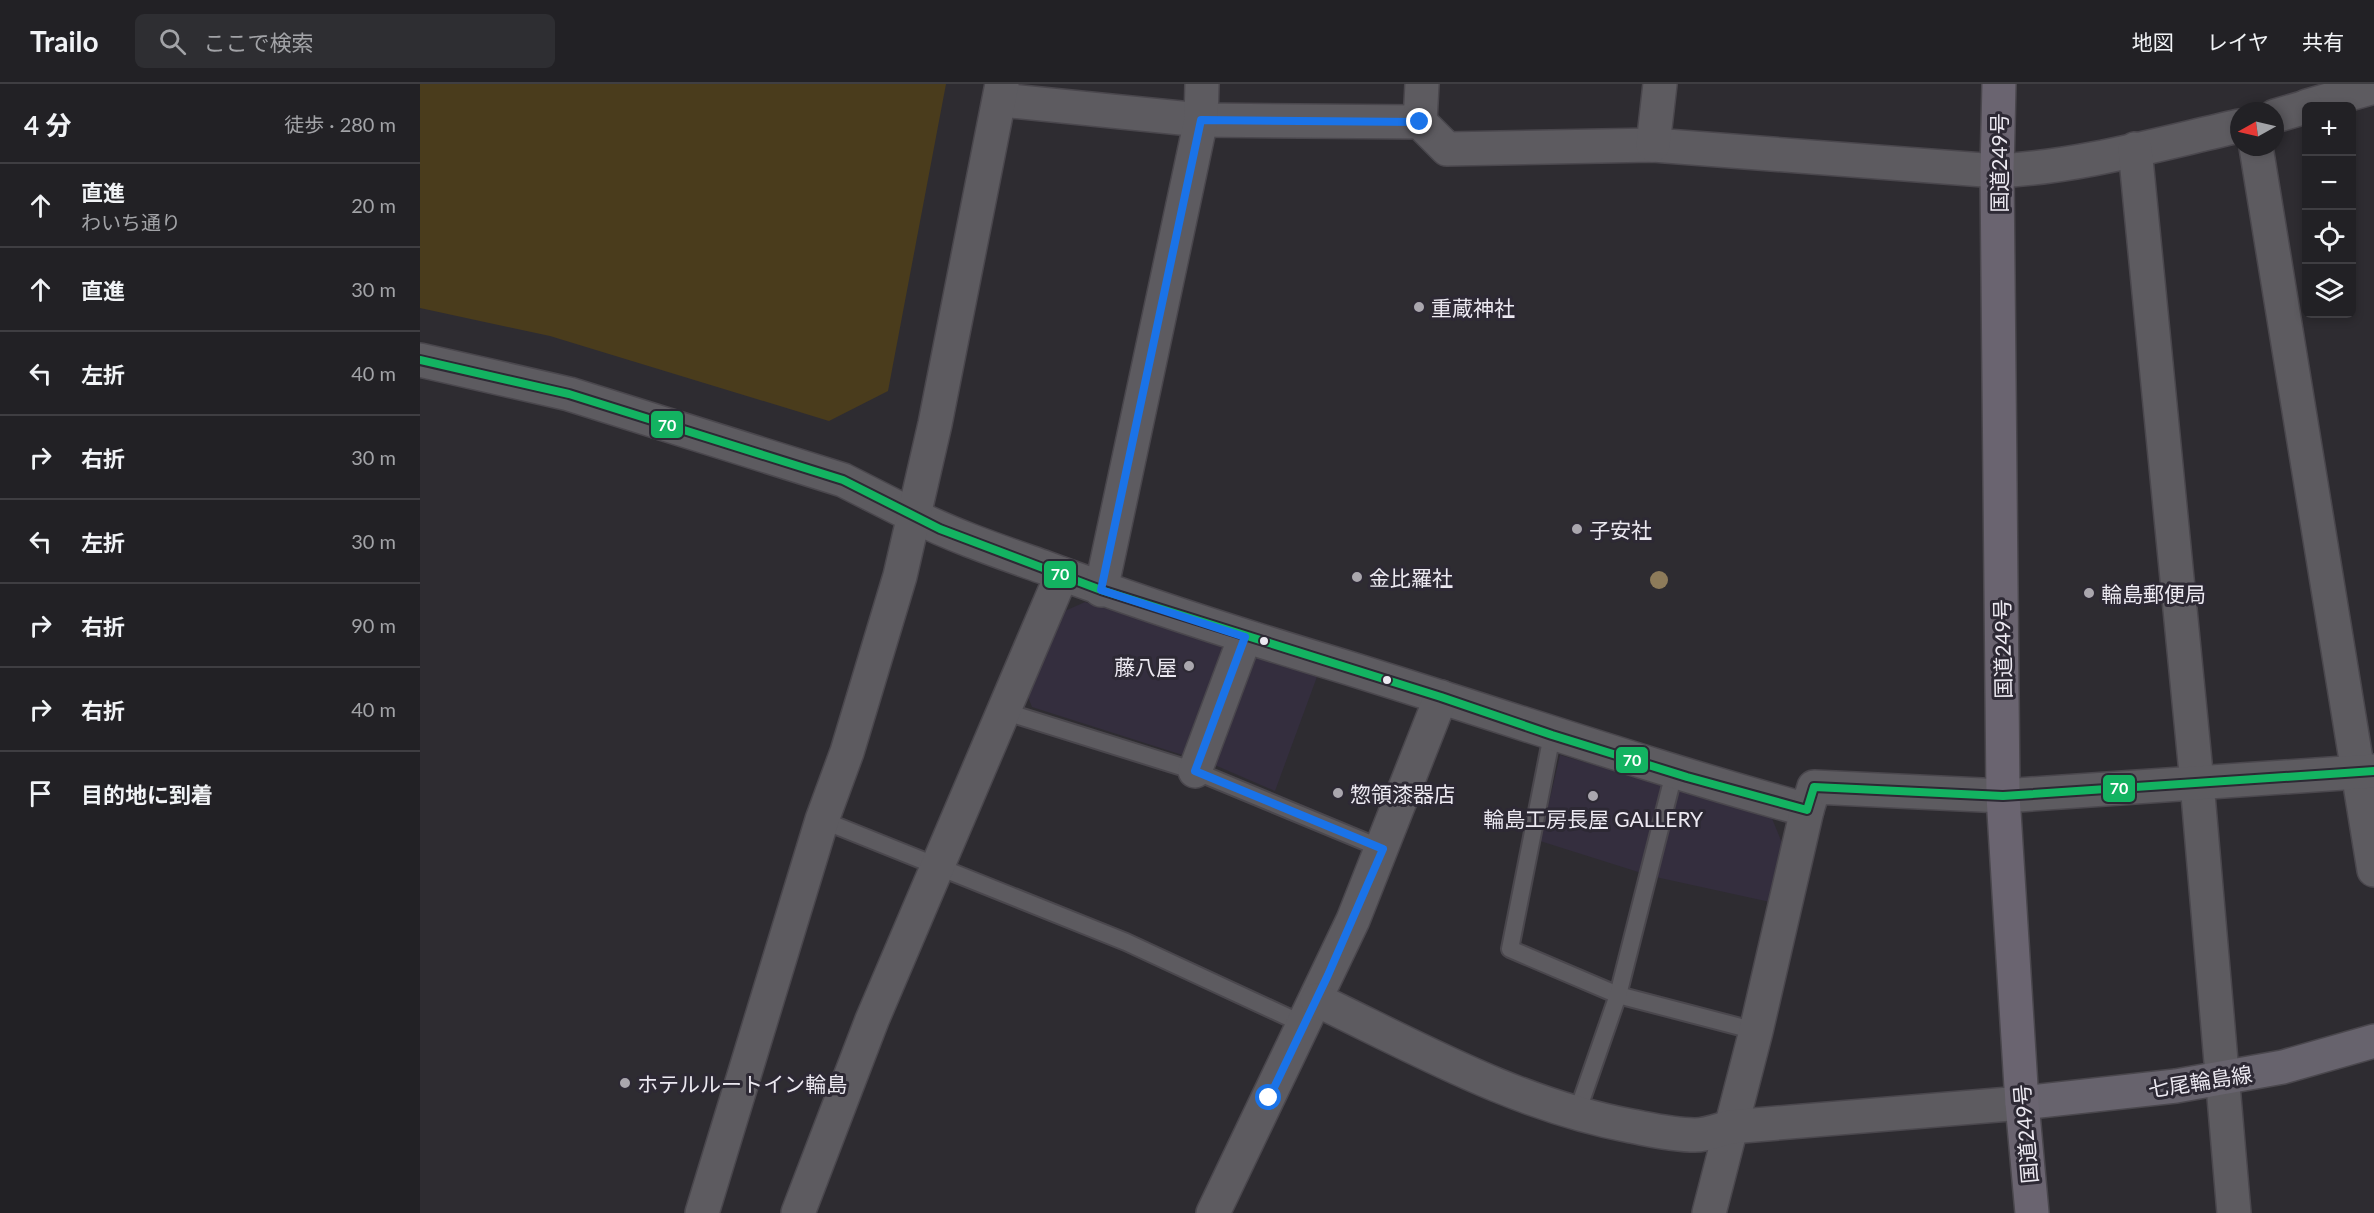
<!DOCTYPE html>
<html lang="ja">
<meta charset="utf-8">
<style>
:root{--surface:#222125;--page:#2e2e32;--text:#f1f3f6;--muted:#a2a3a7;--line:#3f3e42}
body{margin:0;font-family:Lato,"Noto Sans JP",sans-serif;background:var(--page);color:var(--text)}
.controls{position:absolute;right:18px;top:18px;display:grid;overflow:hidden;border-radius:9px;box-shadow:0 3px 9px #0003}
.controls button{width:54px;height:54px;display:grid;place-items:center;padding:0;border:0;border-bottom:2px solid var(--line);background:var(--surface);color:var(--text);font:30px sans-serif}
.compass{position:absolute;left:1810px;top:18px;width:54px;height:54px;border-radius:50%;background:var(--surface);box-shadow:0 3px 9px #0003;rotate:262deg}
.stop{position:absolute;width:18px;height:18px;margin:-14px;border:4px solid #1a73e8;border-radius:50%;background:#fff}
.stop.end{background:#1a73e8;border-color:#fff;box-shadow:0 2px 6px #0008}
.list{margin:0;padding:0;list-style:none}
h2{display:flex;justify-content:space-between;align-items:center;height:78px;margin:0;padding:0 24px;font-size:26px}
h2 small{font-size:20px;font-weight:400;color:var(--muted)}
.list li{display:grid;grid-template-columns:39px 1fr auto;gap:18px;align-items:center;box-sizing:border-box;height:84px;padding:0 24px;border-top:2px solid var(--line)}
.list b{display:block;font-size:22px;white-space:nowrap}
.list p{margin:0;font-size:20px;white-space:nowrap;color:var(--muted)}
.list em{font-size:20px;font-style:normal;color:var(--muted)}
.icon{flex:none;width:33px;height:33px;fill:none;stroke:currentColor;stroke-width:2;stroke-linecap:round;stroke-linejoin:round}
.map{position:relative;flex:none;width:1954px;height:1129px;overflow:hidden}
header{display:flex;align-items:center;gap:36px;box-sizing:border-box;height:84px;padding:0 30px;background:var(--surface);border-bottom:2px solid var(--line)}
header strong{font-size:28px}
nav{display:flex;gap:33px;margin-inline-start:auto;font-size:21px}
.search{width:420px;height:54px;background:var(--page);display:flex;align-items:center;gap:15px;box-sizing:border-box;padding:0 21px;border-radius:9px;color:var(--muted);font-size:22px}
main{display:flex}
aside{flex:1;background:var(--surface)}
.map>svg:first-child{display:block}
.built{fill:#342e3e}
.green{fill:#4a3c1c}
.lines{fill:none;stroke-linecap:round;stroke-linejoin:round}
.lane-casing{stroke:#4a474d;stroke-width:20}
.street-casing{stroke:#4a474d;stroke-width:36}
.secondary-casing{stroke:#4a474d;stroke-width:36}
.primary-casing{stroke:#4a474d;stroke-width:36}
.highway-casing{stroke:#4a474d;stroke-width:36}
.lane{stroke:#5d5b60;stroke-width:16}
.street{stroke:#5d5b60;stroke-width:33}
.secondary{stroke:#5d5b60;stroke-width:33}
.primary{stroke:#67636d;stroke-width:33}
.highway{stroke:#6a6470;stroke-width:33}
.bus-1-casing{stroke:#2d2934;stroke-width:12}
.bus-1{stroke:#13b361;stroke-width:8}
.tree{fill:#8d7b5a}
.route{stroke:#1a73e8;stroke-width:8}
.poi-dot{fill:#aaa7ae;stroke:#2d2934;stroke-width:2}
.bus-dot{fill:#ece9f1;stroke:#2d2934;stroke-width:2}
.labels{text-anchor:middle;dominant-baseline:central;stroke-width:6;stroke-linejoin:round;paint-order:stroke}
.street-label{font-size:21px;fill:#ece9f1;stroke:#2d2934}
.poi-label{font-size:21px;fill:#ece9f1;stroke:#2d2934;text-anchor:start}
.line-badge{stroke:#2d2934;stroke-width:2}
.badge-label{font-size:16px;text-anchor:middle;font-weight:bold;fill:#fff}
</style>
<header>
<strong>Trailo</strong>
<div class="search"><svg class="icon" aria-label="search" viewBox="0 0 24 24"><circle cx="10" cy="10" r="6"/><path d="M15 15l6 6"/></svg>ここで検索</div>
<nav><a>地図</a><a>レイヤ</a><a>共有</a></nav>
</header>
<main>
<aside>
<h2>4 分<small>徒歩 · 280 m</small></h2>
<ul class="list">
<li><svg class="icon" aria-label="ahead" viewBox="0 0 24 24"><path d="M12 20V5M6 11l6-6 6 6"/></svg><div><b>直進</b><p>わいち通り</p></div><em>20 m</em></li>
<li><svg class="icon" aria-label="ahead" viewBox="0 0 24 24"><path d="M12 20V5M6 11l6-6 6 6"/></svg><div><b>直進</b></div><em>30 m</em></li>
<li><svg class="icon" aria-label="left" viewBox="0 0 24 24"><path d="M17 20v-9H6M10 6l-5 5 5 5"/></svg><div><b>左折</b></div><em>40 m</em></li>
<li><svg class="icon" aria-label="right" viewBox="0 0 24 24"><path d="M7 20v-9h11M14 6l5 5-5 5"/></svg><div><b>右折</b></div><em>30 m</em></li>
<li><svg class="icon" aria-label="left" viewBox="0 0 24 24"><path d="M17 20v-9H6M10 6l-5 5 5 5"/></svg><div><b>左折</b></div><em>30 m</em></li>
<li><svg class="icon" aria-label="right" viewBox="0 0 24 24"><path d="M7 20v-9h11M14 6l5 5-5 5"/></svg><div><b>右折</b></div><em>90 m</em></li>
<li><svg class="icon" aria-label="right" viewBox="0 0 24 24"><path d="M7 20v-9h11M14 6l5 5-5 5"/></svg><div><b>右折</b></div><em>40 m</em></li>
<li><svg class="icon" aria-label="arrive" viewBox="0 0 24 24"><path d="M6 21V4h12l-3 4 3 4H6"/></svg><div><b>目的地に到着</b></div></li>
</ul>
</aside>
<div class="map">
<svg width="1954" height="1129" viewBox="0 0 1954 1129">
<rect width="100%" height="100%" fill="#2e2c31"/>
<g class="built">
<path d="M665,518l233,72 -43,117 -58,-25 -185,-59 -6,-15 32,-78z"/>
<path d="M1140,671l211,61 11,27 -12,59 -119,-26 -111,-35z"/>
</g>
<path class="green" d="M0,0h526l-58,307 -59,30 -279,-85 -130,-28z"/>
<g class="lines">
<defs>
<g id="lane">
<path d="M583,627l192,60 188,78"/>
<path d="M1132,651l-42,214 108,46 138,36"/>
<path d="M402,736l304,122 179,83"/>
<path d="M1157,1029l41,-118 56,-222"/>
</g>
<g id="street">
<path d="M581,16l200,20 219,2 27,27 206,-4 344,26c82,-4 162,-27 242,-45"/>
<path d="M1887,22l67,-19"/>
<path d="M1855,32l31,-9"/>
<path d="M1000,38l2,-38"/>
<path d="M1233,61l7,-61"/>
<path d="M1836,63l118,723"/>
<path d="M1715,65l62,634 37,430"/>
<path d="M494,432c42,21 87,36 132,52 97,36 196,68 296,98 155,48 308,101 465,144l7,-23 189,9 371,-25"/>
<path d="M681,506l100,-470 1,-36"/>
<path d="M775,687l50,-134"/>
<path d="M378,1129l74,-193 190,-446"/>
<path d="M793,1129l140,-293 88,-223"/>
<path d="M1289,1129l47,-182 51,-221"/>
</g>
<g id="secondary">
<path d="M0,276l149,34 274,86 71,36"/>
<path d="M897,916c102,49 201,105 314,126 21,4 42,9 64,9 11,0 24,-5 35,-8l292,-24"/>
<path d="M282,1129l120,-393 25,-68 53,-176 35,-152 67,-340"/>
</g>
<path id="primary" d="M1602,1019l154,-17 107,-19 91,-26"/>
<path id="highway" d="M1579,0l-2,87 6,625 19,307 10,110"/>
</defs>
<use href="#lane" class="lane-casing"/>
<use href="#street" class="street-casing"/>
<use href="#secondary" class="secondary-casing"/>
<use href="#primary" class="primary-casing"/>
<use href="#highway" class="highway-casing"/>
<use href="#lane" class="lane"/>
<use href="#street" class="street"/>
<use href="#secondary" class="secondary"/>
<use href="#primary" class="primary"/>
<use href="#highway" class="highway"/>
<defs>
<path id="bus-1" d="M0,276l149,34 274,86 97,49 161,61 340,107 111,38 135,42 120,33 7,-23 189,9 371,-25"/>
</defs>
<use href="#bus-1" class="bus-1-casing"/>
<use href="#bus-1" class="bus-1"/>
</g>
<circle class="tree" cx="1239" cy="496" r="9"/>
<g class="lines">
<path class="route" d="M849,1014l59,-123 55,-126 -188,-78 50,-134 -144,-47 100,-470 219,2"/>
</g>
<g class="poi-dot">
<circle cx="999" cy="223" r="6"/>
<circle cx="1157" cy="445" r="6"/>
<circle cx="937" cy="493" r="6"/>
<circle cx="1669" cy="509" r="6"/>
<circle cx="769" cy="582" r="6"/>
<circle cx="918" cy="709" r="6"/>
<circle cx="1173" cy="712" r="6"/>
<circle cx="205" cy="999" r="6"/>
</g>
<g class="bus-dot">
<circle cx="844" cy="557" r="5"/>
<circle cx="967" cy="596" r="5"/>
</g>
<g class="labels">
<g class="street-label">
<text transform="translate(1578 79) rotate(-90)">国道249号</text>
<text transform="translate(1582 565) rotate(-91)">国道249号</text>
<text transform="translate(1780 997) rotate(-9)">七尾輪島線</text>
<text transform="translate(1605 1050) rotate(-95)">国道249号</text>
</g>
<g class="poi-label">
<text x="1011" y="223">重蔵神社</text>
<text x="1169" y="445">子安社</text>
<text x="949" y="493">金比羅社</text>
<text x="1681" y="509">輪島郵便局</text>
<text x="757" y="582" text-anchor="end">藤八屋</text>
<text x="930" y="709">惣領漆器店</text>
<text x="1173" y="734" text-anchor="middle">輪島工房長屋 GALLERY</text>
<text x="217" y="999">ホテルルートイン輪島</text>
</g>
</g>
<g class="line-badge">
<rect x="230" y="326" width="34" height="29" rx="6" fill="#13b361"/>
<rect x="623" y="476" width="34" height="29" rx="6" fill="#13b361"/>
<rect x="1195" y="662" width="34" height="28" rx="6" fill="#13b361"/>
<rect x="1682" y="690" width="34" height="29" rx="6" fill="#13b361"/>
</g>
<g class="badge-label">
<text x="247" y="347">70</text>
<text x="640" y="496">70</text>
<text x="1212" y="682">70</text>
<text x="1699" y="710">70</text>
</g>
</svg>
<div class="controls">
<button>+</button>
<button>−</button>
<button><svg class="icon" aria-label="locate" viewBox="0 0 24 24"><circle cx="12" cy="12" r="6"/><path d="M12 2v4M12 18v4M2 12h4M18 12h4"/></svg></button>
<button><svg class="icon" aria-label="layers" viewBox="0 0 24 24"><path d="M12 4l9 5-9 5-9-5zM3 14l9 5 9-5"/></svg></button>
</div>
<svg class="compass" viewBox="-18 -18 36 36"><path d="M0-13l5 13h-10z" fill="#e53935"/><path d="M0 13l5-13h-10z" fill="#a2a3a7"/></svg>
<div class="stop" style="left:849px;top:1014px"></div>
<div class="stop end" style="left:1000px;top:38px"></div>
</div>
</main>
